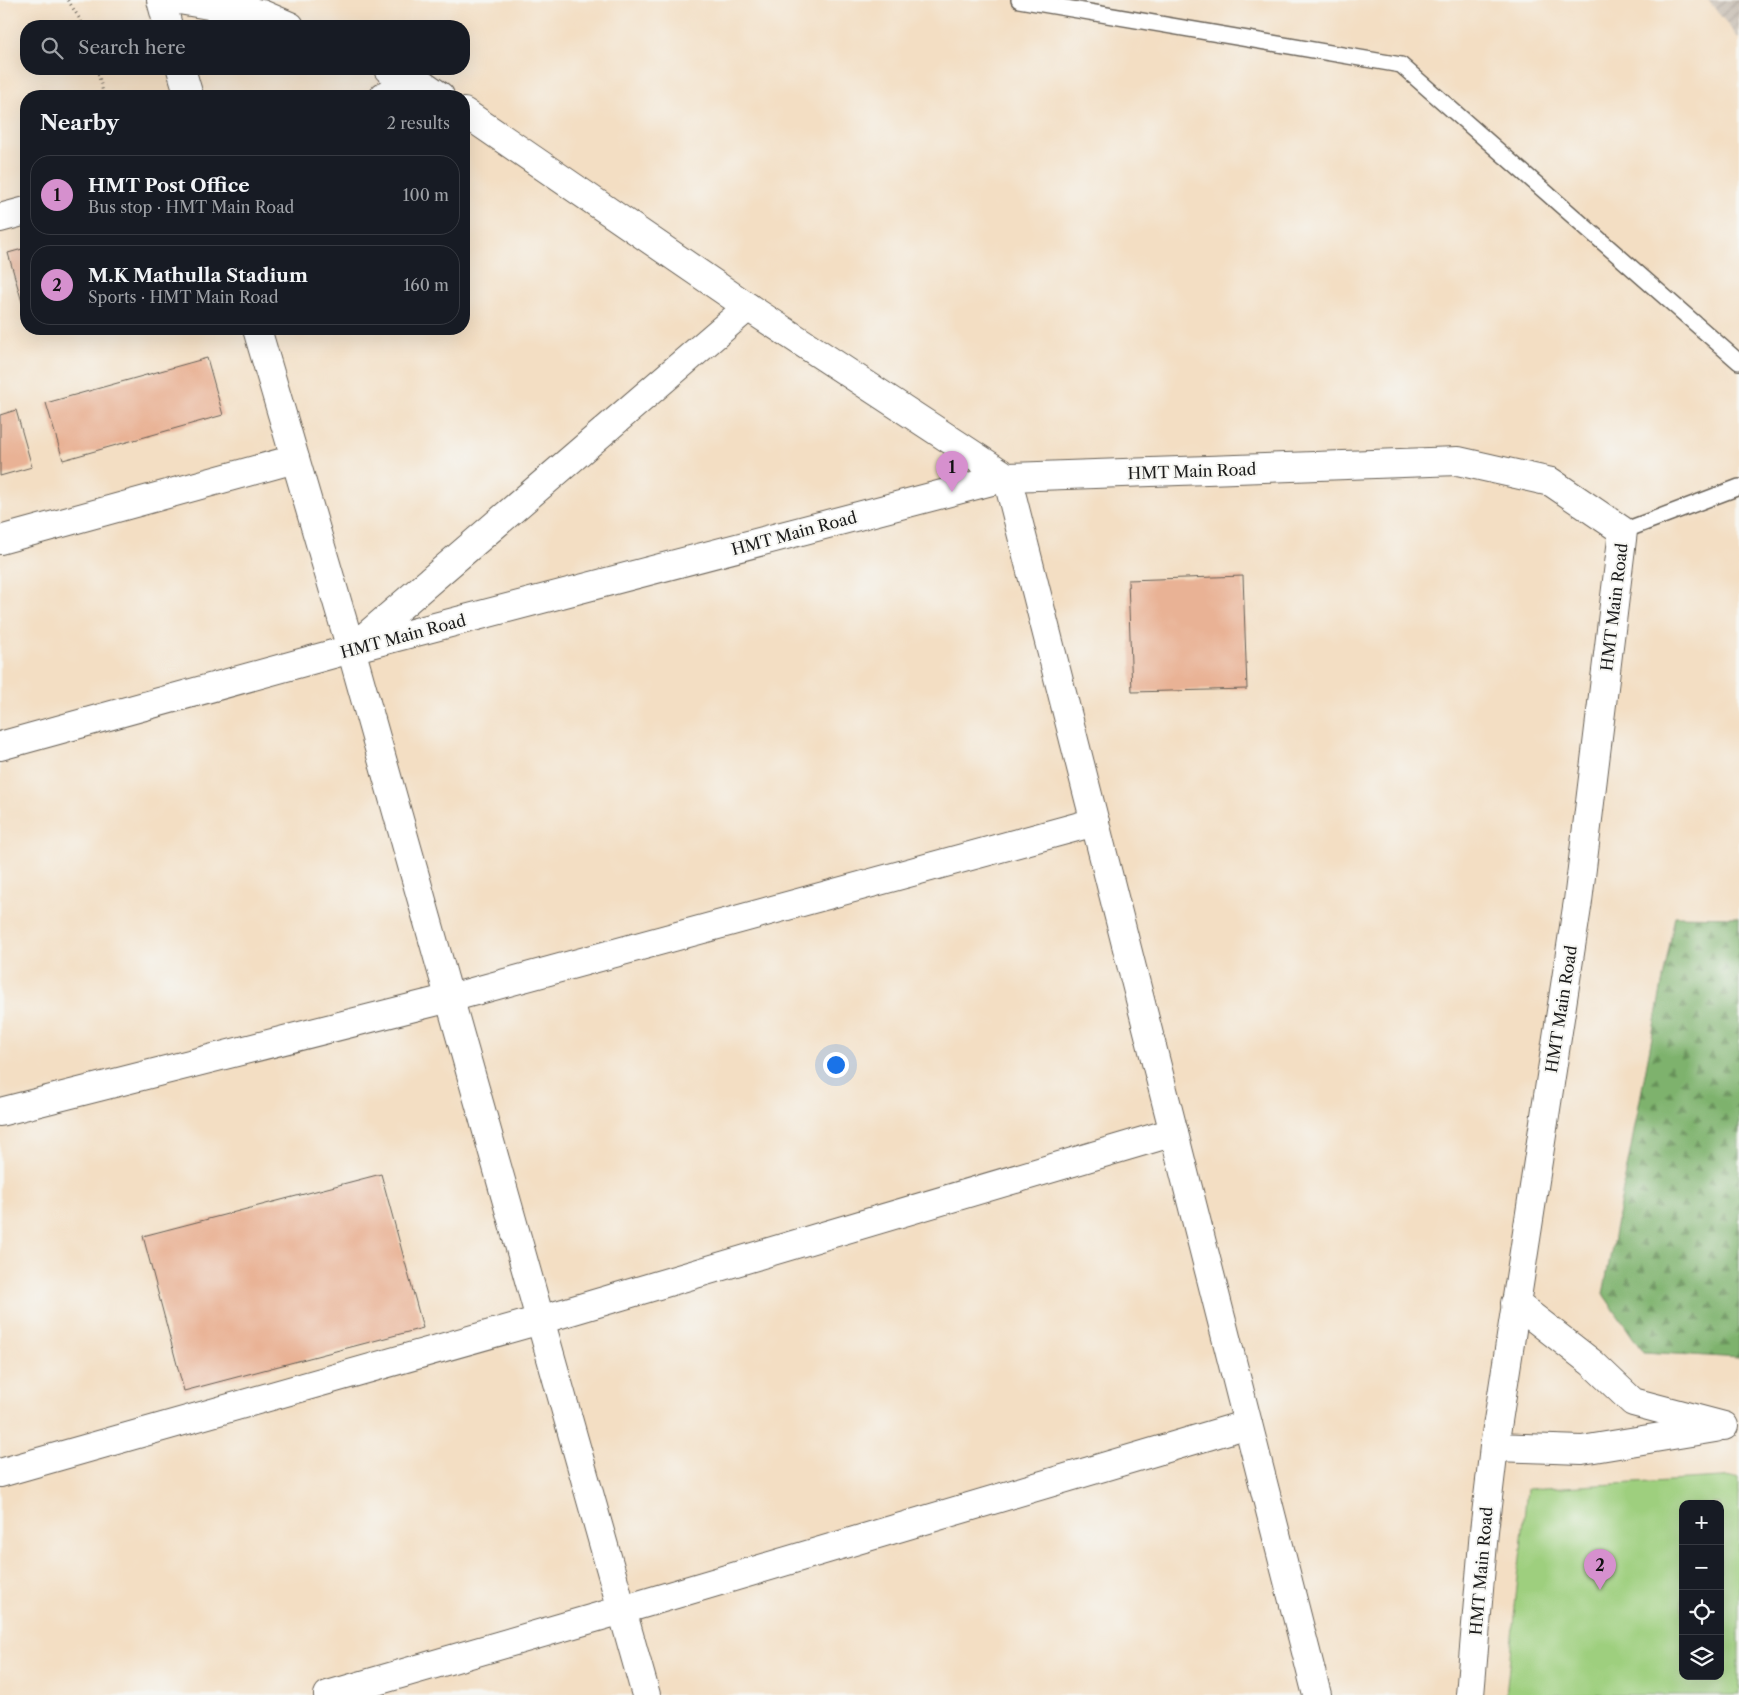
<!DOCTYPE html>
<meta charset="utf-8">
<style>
:root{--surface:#171b24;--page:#20242c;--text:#f1f3f6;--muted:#9ea1a6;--line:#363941;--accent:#d690ce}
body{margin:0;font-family:"Libre Caslon Text",serif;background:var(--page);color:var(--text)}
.controls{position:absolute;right:15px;bottom:15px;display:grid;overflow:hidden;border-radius:10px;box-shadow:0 5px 20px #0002}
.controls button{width:45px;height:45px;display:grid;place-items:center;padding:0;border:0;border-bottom:1px solid var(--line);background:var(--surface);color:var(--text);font:25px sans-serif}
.you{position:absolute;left:835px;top:1064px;width:18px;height:18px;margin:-12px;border:4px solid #fff;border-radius:50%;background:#1a73e8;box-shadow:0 0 0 8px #1a73e833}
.badge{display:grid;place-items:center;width:32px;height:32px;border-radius:50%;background:var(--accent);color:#111;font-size:16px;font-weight:700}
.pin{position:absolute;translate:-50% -41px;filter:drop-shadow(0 1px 2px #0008)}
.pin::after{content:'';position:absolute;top:26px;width:18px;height:15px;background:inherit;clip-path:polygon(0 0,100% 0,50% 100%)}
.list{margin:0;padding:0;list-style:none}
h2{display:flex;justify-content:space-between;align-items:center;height:65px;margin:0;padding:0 20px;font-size:21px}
h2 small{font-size:16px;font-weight:400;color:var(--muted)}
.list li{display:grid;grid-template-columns:32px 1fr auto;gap:15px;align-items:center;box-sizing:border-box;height:80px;margin:0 10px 10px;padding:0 10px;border:1px solid var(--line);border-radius:20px}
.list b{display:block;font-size:19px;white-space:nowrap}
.list p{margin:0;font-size:16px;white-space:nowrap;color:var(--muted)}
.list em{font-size:16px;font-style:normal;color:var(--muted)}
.icon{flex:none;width:28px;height:28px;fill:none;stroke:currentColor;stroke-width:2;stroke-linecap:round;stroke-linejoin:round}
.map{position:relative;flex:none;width:1739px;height:1695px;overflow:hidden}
.search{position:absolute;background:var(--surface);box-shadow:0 5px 20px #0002;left:20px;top:20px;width:450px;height:55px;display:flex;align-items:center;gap:12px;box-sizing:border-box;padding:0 18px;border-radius:20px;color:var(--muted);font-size:19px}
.panel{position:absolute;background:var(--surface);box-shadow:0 5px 20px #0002;left:20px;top:90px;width:450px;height:245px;border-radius:20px}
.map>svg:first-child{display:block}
.industrial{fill:url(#industrial-furrows)}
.grass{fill:#9ecf7e;stroke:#5d764d;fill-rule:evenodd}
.forest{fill:url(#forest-firs);stroke:#4d6744}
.building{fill:#e9b295}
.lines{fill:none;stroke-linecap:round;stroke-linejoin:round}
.service-casing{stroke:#676056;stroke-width:18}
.minor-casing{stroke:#676056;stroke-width:30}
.tertiary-casing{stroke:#676056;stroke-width:30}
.path{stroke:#676056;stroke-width:3;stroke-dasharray:1 4;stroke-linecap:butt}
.service{stroke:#fff;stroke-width:15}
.minor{stroke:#fff;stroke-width:28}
.tertiary{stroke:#fff;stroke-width:28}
.labels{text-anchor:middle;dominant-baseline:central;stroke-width:4;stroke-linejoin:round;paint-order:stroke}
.street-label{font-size:16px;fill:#1c1c1c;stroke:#f6f6f2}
</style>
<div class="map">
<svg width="1739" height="1695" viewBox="0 0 1739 1695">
<defs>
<pattern id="industrial-furrows" width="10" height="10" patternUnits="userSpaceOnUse" patternTransform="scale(1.25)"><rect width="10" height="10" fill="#cbc2b8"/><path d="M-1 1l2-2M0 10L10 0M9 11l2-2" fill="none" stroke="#aea69e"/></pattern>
<pattern id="forest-firs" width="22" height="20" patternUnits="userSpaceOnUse" patternTransform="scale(1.25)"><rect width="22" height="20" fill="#7eb26d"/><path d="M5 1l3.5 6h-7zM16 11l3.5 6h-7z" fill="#669059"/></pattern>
</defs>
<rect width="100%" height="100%" fill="#f6f6f2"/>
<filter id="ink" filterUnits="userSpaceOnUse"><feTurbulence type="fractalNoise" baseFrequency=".02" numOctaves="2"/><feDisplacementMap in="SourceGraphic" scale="10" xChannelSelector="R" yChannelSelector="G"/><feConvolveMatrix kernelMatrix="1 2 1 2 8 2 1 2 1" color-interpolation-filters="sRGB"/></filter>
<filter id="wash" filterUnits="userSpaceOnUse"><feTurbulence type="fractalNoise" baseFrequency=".0096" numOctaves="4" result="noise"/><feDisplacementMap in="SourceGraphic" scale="20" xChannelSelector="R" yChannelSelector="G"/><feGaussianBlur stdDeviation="1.12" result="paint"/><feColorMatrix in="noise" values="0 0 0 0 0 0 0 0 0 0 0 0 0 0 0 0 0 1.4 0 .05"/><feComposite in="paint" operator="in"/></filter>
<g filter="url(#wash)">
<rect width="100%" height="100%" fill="#f3dec3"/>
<path class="industrial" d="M1708,0h31v39z"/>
<path class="grass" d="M1739,1477v218h-233l21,-206zM1683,1504h37v172h-37z"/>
<path class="forest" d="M1675,916l64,1v441l-96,-6 -40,-58z"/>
<g id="blocks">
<g class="building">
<path d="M26,248v68l-18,-63z"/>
<path d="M207,358l16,57 -160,45 -17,-57z"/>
<path d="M16,410l16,57 -32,9v-61z"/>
<path d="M1243,576l4,113 -115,3 -4,-112z"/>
<path d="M381,1174l42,154 -239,63 -41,-155z"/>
</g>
</g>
</g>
<g filter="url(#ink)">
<use href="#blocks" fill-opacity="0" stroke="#676056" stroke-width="1"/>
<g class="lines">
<defs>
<g id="service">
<path d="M1019,0l382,65 338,297"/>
<path d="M1623,531l116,-44"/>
</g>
<g id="minor">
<path d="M161,0l7,26"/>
<path d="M179,0l83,14 28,12"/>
<path d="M181,69l8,27"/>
<path d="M388,69l33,14 19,13"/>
<path d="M384,96l37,-13"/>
<path d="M464,112l284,195 259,170 310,1218"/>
<path d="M0,218l26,-7"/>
<path d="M257,329l94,320 295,1046"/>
<path d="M0,540l295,-81"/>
<path d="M351,649l397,-342"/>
<path d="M0,1112l450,-114 645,-176"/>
<path d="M0,1473l540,-153 634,-188"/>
<path d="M328,1695l294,-85 626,-186"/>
</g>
<g id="tertiary">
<path d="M0,746l351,-97 656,-172 451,-16 93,21 72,49 -45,370 -84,546 -10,84 -14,164"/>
<path d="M1515,1303l77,60 41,39 91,24"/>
<path d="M1494,1447l88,3 133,-22"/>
</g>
</defs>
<use href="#service" class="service-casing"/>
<use href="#minor" class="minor-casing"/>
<use href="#tertiary" class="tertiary-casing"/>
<g class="path">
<path d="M68,0l16,26"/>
<path d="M97,69l7,27"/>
</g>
<use href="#service" class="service"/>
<use href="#minor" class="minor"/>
<use href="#tertiary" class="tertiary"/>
</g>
</g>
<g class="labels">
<g class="street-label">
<text transform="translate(1192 471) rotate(-2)">HMT Main Road</text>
<text transform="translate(794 533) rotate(-15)">HMT Main Road</text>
<text transform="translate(1614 607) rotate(-83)">HMT Main Road</text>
<text transform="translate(403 636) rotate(-15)">HMT Main Road</text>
<text transform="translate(1561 1009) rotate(-81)">HMT Main Road</text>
<text transform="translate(1481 1571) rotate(-85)">HMT Main Road</text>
</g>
</g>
</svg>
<div class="controls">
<button>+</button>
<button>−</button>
<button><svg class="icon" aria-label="locate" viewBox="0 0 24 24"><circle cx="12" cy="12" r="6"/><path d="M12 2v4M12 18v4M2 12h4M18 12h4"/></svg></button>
<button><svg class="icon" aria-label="layers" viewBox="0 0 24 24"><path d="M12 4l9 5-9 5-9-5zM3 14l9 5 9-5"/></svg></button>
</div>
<div class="you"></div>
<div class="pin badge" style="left:952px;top:492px">1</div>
<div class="pin badge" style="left:1600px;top:1590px">2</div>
<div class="search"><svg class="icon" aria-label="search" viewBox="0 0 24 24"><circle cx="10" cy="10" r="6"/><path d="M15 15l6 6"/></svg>Search here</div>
<section class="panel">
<h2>Nearby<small>2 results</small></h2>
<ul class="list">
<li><span class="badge">1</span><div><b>HMT Post Office</b><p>Bus stop · HMT Main Road</p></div><em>100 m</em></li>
<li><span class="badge">2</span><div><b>M.K Mathulla Stadium</b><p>Sports · HMT Main Road</p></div><em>160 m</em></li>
</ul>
</section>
</div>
